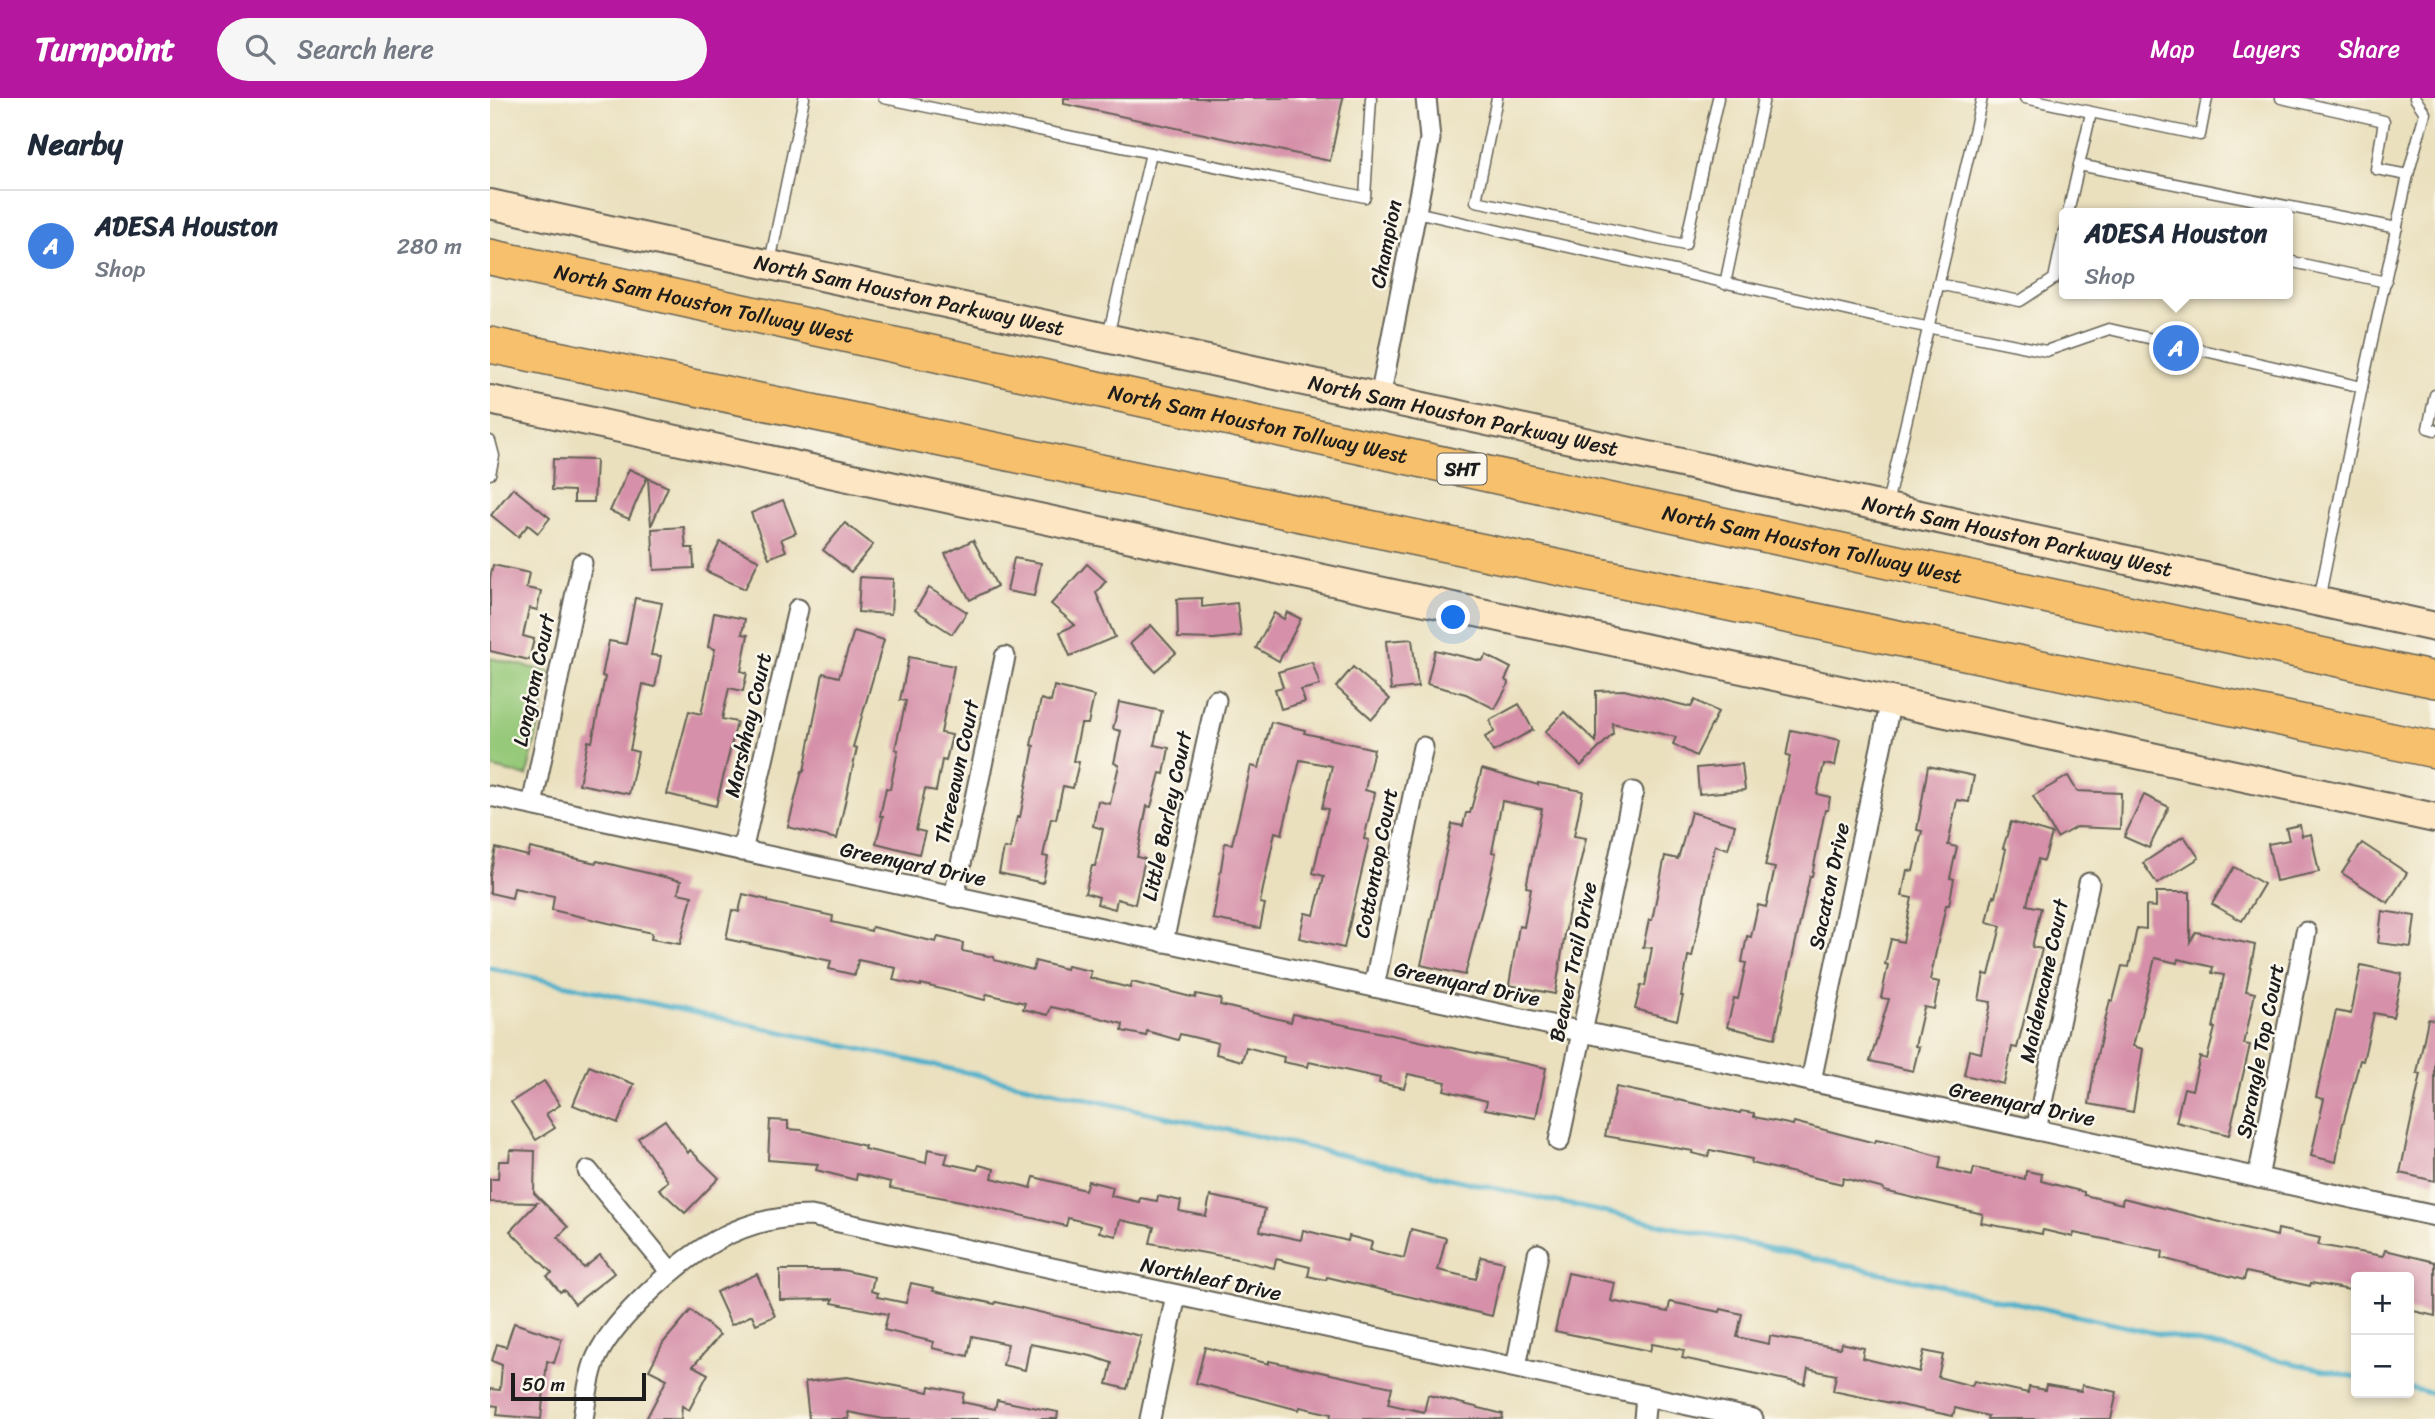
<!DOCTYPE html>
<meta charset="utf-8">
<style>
:root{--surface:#fff;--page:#f6f6f7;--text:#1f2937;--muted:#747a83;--line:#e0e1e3;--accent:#b5179e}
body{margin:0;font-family:Sriracha,sans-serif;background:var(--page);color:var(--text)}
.controls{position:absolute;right:21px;bottom:21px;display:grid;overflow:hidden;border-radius:7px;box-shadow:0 4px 10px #0003}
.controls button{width:63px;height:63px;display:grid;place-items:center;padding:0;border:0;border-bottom:2px solid var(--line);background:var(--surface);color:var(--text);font:35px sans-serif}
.scale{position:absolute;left:21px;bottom:18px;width:135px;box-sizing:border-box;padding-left:7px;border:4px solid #1c1c1c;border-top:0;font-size:19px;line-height:24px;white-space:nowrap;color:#1c1c1c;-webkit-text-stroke:5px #fbf7ec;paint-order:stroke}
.you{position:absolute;left:964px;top:520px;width:24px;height:24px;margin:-18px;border:5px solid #fff;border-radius:50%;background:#1a73e8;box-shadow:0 0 0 10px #1a73e833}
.badge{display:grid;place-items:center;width:46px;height:46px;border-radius:50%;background:var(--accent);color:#fff;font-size:23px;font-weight:700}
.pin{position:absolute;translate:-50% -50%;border:4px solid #fff;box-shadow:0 2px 7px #0006}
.popup{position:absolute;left:1569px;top:110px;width:234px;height:91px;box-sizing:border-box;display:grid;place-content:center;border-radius:7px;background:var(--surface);filter:drop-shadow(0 2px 5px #0005);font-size:23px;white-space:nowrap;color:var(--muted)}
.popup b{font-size:26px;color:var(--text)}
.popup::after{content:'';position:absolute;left:50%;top:100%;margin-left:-14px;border:14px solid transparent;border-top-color:var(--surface)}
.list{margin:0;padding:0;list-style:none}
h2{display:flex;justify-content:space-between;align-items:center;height:91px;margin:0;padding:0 28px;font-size:30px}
h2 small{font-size:23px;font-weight:400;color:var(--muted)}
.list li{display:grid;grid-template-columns:46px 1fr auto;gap:21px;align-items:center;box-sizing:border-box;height:112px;padding:0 28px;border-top:2px solid var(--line)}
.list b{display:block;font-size:26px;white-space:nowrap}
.list p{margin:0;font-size:23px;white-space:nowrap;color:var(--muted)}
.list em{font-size:23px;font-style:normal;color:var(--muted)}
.icon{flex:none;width:38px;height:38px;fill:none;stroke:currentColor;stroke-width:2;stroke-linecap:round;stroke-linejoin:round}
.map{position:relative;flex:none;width:1945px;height:1321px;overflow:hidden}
header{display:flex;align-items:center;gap:42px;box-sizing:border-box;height:98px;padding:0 35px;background:var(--accent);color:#fff}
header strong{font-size:33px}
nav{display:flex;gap:38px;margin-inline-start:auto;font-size:24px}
.search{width:490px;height:63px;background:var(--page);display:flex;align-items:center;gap:18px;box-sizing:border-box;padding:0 24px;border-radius:38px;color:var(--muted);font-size:26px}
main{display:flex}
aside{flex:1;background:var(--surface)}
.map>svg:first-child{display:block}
.green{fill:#97c97a;stroke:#5a724b;stroke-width:2}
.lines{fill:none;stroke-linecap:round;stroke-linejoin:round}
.stream{stroke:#4aaec9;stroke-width:5}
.building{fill:#d690a9}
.lane-casing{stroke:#646155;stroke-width:13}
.street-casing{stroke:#646155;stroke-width:23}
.secondary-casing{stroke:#646155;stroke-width:32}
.highway-casing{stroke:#646155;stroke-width:38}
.lane{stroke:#fff;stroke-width:10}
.street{stroke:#fff;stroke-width:19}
.secondary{stroke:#fce6c4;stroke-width:28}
.highway{stroke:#f7c06c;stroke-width:35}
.labels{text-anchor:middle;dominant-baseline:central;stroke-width:5;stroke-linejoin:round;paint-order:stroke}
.shield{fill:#fbf7ec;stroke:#5f5e5a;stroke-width:2}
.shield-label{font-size:19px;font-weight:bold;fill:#1c1c1c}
.street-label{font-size:21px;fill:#1c1c1c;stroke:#fbf7ec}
</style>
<header>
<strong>Turnpoint</strong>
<div class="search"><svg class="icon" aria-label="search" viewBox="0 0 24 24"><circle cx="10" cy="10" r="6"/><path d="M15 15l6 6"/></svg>Search here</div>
<nav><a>Map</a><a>Layers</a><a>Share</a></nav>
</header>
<main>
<aside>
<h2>Nearby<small></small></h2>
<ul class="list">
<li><span class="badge" style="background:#3f7fe0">A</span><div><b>ADESA Houston</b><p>Shop</p></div><em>280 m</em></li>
</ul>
</aside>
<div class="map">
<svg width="1945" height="1321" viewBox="0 0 1945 1321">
<rect width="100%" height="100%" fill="#fbf7ec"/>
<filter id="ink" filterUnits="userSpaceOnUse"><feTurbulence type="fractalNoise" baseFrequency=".0143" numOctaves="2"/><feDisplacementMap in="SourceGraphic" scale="14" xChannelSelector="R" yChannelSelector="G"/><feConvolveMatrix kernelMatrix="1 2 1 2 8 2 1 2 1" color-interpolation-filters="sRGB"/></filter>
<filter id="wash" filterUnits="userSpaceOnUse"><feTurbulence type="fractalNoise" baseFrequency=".00686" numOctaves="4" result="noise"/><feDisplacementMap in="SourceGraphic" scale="28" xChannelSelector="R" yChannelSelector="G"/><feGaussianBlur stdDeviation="1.57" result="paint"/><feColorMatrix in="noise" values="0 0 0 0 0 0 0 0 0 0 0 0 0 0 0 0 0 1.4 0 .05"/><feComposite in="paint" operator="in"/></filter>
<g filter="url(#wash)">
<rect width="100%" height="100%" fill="#eae0be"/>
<path class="green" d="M0,560l61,14 -24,104 -37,-9z"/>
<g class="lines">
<g class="stream">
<path d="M0,870l1866,409"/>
<path d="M1919,1290l26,6"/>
</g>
</g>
<g id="blocks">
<g class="building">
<path d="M574,0h279l-13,63 -266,-57z"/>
<path d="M63,361l43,1 -2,42h-20v-11l-22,-1z"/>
<path d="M139,371l18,8 -18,42 -19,-8z"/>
<path d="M158,380l20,9 -17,39z"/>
<path d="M23,390l37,30 -12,15 -10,-8 -10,12 -27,-22z"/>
<path d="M293,402l13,33 -15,6 5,12 -17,7 -18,-45z"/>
<path d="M355,425l28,22 -22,27 -28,-22z"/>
<path d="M194,429l2,21h7l1,20 -40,2 -2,-41z"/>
<path d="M483,442l24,46 -27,14 -25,-46z"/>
<path d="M230,444l39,18 -14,29 -39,-18z"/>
<path d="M524,460l27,5 -7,33 -27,-5z"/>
<path d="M597,466l19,17 -10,12 19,44 -45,19 -10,-24 15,-7 -24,-21z"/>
<path d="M3,467l36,8 -3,15 15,3 -4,19 -8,-2 -6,28 11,3 -5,21 -39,-9v-73z"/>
<path d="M370,479l33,2 -2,35 -33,-2z"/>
<path d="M439,490l38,24 -15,22 -37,-24z"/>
<path d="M145,500l27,5 -11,52 10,1 -6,31 -12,-3 -13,66 8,2 -9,42 -50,-10 9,-43 4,1 13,-65 -3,-1 7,-35 17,3z"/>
<path d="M712,500v9l35,-4 4,33 -27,3 -36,-1 -1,-39z"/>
<path d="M797,514l14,7 -22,42 -23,-13 18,-35 10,6z"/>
<path d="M224,515l31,6 -3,15 6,1 -7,36 6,2 -4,18 -14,-3 -7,31 15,3 -21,84 -49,-12 22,-83 12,3 14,-65 -7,-2z"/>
<path d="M661,527l25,28 -21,18 -25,-27z"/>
<path d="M364,533l30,9 -31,107 4,1 -20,91 -49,-12 14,-56h2l19,-98 16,4z"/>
<path d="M922,541l6,48 -27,3 -5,-49z"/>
<path d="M945,552l47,11 4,-6 25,13 -6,12 4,3 -14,26 -29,-15 -39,-10z"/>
<path d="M419,559l45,9 -13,67 11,2 -6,26 -4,-1 -6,31 -11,-2 -9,41 9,2 -6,22 -43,-11 7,-27h-3l6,-28 4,1 8,-39 -3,-1 11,-48 -6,-1z"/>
<path d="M822,564l8,23 -19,5 4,12 -24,7 -6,-20 8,-2 -5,-15z"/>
<path d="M863,569l37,32 -18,20 -36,-32z"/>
<path d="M564,588l40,10 -6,28h-7l-8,37 6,1 -6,26 -10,-2 -7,33 -5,-1 -8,38 5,1 -5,26 -44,-10 5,-25 6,1 7,-32h3l14,-71 -3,-1 10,-46 10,3z"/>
<path d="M1134,592l67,17 4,-7 23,12 -22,44 -23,-12 3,-7 -64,-14 1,11 -32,32 -36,-34 19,-20 32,30v-51z"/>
<path d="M629,604l43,9 -8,34 15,3 -5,26 -4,-1 -9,34 -4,-1 -10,51 8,2 -10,45 -18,-5 -2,10 -18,-5 2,-7 -14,-4 7,-27h3l8,-37 -10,-3 5,-25 12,3 9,-39 -5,-2 7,-32 -8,-2z"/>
<path d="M1029,606l14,26 -40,22 -8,-15 9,-5 -4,-12z"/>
<path d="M781,624l34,8 -1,3 70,16 -9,41 10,3 -11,46 5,1 -25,108 -45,-10 6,-25 9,2 10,-39 -11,-3 15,-64 -6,-1 10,-42 -32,-6 -18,74 -7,-2 -15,71 5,1 -5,24 -47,-9 12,-76 7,1 19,-78 8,2z"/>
<path d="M1301,632l49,10 -5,26 -11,-2 -7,30 13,3 -2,13h-3l-13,66h-2l-35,162 -48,-11 7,-29 4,1 8,-36 -4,-1 5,-26 4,1 7,-32 8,2 9,-39 -10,-2 25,-109 -4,-1z"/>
<path d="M1252,666l3,26 -46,4 -2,-26z"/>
<path d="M1438,668l46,10 -5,26 -12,-2 -9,45 9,2 -7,31 4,1 -5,26h-3l-16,75 9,2 -5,27 -10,-2 -9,39 4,1 -6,24 -43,-10 19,-62 -8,-1 7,-33 -3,-1 6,-25 12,3 9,-44 -10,-2 5,-26 6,1 9,-40 -5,-1z"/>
<path d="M992,671l56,16v-2l45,8 -9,45 12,2 -18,78 -13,78 -46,-9 10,-59 5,1 7,-39 -5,-1 16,-78 -40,-8 -10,51 4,1 -6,26 -25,96 -44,-10 31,-141 11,2 3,-13h4z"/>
<path d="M1578,678l9,15 44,2 -1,36 -44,-2 -19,11 -24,-42z"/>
<path d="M1654,697l25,12 -20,41 -25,-11z"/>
<path d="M1201,714l44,13 -7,24 -13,-4 -23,112 -4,-1 -7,40h2l-6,24 -42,-11 6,-24 4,1 7,-38 -9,-1 6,-27h3l13,-64 13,3z"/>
<path d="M1521,724l41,12 -8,27 -6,-2 -11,46 14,3 -9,39 10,2 -25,99 -5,-1 -8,37 -40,-9 5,-25 12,3 10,-51 -12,-2 5,-26 5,1 12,-49 -14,-4 6,-26 2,1 11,-48 -3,-1z"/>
<path d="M1810,727l2,11 9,-2 8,38 -43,9 -8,-37 21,-4 -3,-12z"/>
<path d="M1694,738l15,22 -42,26 -14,-21z"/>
<path d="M1872,745l45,30 -19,30 -46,-30z"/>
<path d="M6,750l32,8 2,-8 66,15 1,-2 84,20 -3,12 14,3 -12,48 -29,-5 1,-6 -100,-23 2,-14 -40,-8 -2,10 -22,-5v-18z"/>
<path d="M1744,769l30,17 -22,37 -30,-17z"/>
<path d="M1666,794h34v50l6,-10 59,13 -9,46 9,2 -11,51 6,1 -21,90 -53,-13 8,-34 8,2 8,-33 7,2 8,-31h-2l11,-53 -12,-2 1,-6 -35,-8 -1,4 -22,-5 -22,88 10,3 -10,63 -44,-8 6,-40 15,-64 3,1 9,-35 7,1 8,-39 9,1v-23l10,1z"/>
<path d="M253,796l25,6v2l65,14 -1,6 39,9 1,-4 64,15 2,-5 25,6 -1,8 32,6v3l39,10 2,-9 31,8 1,-3 24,5 -1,7 40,10 2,-6 63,16 1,-4 25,5 -1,6 71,17 2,-8 253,54 -10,50 -51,-9 2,-8 -43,-11 2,-8 -38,-8 -4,14 -25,-5 1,-5 -71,-16 -1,5 -25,-5 1,-5 -38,-10 -4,14 -26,-7 2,-11 -38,-9 -2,6 -31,-9 -1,5 -24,-5 1,-7 -34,-9 -38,-8 -3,8 -25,-6 2,-6 -38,-9 -2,6 -64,-16v2l-28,-6 3,-12 -38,-8 -3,15 -26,-6 2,-8 -105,-22 6,-29 7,2z"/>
<path d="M1892,813l33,5 -4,31 -33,-4z"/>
<path d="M1871,867l41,9 -9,43 -19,-4 -11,48 -3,-1 -18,67 -6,35 -25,-6 13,-57 -8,-2 20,-86 15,3z"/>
<path d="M1938,921l7,1v161l-35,-8 21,-99 -4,-1z"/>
<path d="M99,968l45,18 -16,39 -45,-18z"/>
<path d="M54,983l16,24 -14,9 9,14 -19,12 -25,-38z"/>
<path d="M1126,989l124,26 1,-2 13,2v4l39,8 1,-3 81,21 1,-3 19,4 46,13 -2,11 33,8 2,-8 51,11 1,-8 16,3 -1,7 43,11v3l38,9 1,-6 154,38 1,-7 42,9 -2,7 65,11 2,-6 50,12v54l-26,-6v-33h-53v14l-45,-8 -1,3 -64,-14 -2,8 -82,-22 1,-7 -89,-18 -1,4 -30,-7 -1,4 -61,-11 2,-9 -99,-23v-2l-41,-11 -1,6 -91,-21 1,-4 -42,-9 -2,7 -16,-4 1,-2 -88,-15z"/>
<path d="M175,1022l23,33 2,-3 29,28 -34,35 -26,-24 9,-8 -30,-43z"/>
<path d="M280,1022l18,1v8l13,1 64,16 -1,3 62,14 2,-14 20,4 -3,10 32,7 2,-5 15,4 -2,9 39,10 3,-11 51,13 3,-9 25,6 -2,9 28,6 1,-4 17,3 1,-5 23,5 -2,10 27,5 4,-20 25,5 30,8 -5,22 41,9 2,-10 45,11 1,-5 23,6 -2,8 34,8 7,-29 35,9 -8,32 38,9 5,-22 23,5 -12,54 -165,-39 -1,3 -18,-4 2,-9 -34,-8 -2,9 -42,-10 -82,-15 4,-16 -34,-7 -4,16 -17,-4 2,-6 -33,-8 -2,8 -105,-25 -71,-13 1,-6 -34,-8 -1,6 -40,-10 2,-6 -50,-4z"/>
<path d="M20,1052l25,1 -1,42 34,34 -10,10 26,31 16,-13 14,18 -39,31 -11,-14 -4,2 -13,-16 5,-3 -42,-42 27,-28 -47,-1v-23h8l1,-18h10z"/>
<path d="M290,1172h62l32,7 -3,14 7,2 -1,4 29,6 5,-20 23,5 -1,3 62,13 1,-2 145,34 -14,53 -20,-5 5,-21 -21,-7 -61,-12 -5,26 -22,-5 5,-21 -36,-8 -4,20 -36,-8 2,-6 -50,-12 4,-16 -56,-11 1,-4 -53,1z"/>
<path d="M1078,1175l47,10 -4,18 57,11 2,-10 50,10 1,-3 21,5 -5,23 32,7 1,-8 70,12 1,-5 23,5 -2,10 57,14 5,-21 19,4 -5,22 34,9 2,-5 54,12 1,-6 16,3 1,-5 35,6 1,-6 35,7 -6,27h-124l1,-3 -33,-8 -2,8 -120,-25 3,-16 -28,-6 -3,15 -123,-26 2,-8 -32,-6 -2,7 -95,-20z"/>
<path d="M267,1176l18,42 -19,8 -4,-9 -21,10 -15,-33z"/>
<path d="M201,1212l29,25 -27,31 15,8 -19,36 -7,-4 -1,13h-35l21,-40 -18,-9 14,-27z"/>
<path d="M24,1225l48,16 -8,24 -7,-2 -6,58 -44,-4 1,-9 -8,-1v-16l10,1 2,-25 -10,-4 5,-17 9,3z"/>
<path d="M715,1249l64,17v-3l123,26 -4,17 36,8 4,-17 75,19 -1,5h-172l1,-5 -31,-7 -1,3 -103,-27z"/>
<path d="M357,1279l82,15 1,-6 34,7 -2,9 33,7 2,-9 61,12 -1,7h-173l-36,-7 1,7h-40l-4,-37z"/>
</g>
</g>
</g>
<g filter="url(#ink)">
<use href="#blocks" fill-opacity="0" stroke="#646155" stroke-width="2"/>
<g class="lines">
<defs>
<g id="lane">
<path d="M394,0l481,99 6,-99"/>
<path d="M1007,0l-21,103 209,44 33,-147"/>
<path d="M1535,0l175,37 7,-37"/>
<path d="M1791,0l103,23 -8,48 32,6"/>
<path d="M1589,67l318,63"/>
<path d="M926,114l460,105 170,34 63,-22 253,58 -43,213"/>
<path d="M1578,115l23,-100"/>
<path d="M1798,163l98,21"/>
<path d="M280,164l34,-164"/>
<path d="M1235,186l39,-186"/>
<path d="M1448,186l82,17 34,-22 10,-48"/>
<path d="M618,238l43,-183"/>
<path d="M1872,289l46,-212 17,-62 -10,-15"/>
<path d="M1945,297l-7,33 7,2"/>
<path d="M0,343l4,15 -4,18"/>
<path d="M1397,406l95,-406"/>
</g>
<g id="street">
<path d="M890,300l50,-259 -4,-41"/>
<path d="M0,698l1945,420"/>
<path d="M42,707l50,-242"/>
<path d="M252,753l56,-242"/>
<path d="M464,799l51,-240"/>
<path d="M673,844l53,-242"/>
<path d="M884,889l49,-240"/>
<path d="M1321,983l80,-381"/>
<path d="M1546,1032l53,-247"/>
<path d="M1069,1043l74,-349"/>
<path d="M98,1073l82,100"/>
<path d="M1768,1080l48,-246"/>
<path d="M1026,1269l22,-113"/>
<path d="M93,1321c3,-18 5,-40 12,-58 8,-20 29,-44 44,-59 50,-50 99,-86 172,-86l942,203"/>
<path d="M660,1321l26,-124"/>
<path d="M1154,1321l2,-23"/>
</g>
<g id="secondary">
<path id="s1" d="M0,106l1945,423"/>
<path d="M0,302l1945,418"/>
</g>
<g id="highway">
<path id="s2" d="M0,159l1945,423"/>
<path d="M0,247l1945,405"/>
</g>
</defs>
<use href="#lane" class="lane-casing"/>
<use href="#street" class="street-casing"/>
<use href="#secondary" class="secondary-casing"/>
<use href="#highway" class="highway-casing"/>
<use href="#lane" class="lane"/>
<use href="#street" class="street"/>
<use href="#secondary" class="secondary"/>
<use href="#highway" class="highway"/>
</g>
</g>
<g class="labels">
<rect class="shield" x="947.5" y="355.5" width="49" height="31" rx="5"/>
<g class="shield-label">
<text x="972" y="371">SHT</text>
</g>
<g class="street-label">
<text transform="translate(896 146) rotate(-79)">Champion</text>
<text stroke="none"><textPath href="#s1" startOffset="429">North Sam Houston Parkway West</textPath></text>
<text stroke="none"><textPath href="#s2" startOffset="219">North Sam Houston Tollway West</textPath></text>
<text stroke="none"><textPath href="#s1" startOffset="996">North Sam Houston Parkway West</textPath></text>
<text stroke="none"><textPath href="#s2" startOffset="786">North Sam Houston Tollway West</textPath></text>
<text stroke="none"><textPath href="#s1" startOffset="1563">North Sam Houston Parkway West</textPath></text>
<text stroke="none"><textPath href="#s2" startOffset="1353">North Sam Houston Tollway West</textPath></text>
<text transform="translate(44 582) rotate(-78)">Longtom Court</text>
<text transform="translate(258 627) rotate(-77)">Marshhay Court</text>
<text transform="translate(467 674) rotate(-78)">Threeawn Court</text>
<text transform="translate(677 718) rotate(-78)">Little Barley Court</text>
<text transform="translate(886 765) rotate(-79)">Cottontop Court</text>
<text transform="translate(423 766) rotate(12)">Greenyard Drive</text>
<text transform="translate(1339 788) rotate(-78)">Sacaton Drive</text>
<text transform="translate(1083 864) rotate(-78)">Beaver Trail Drive</text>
<text transform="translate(1554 883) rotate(-78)">Maidencane Court</text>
<text transform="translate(977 886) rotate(12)">Greenyard Drive</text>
<text transform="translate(1770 953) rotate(-79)">Sprangle Top Court</text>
<text transform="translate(1532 1006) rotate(12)">Greenyard Drive</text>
<text transform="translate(721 1181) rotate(12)">Northleaf Drive</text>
</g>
</g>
</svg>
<div class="controls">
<button>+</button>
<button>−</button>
</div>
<div class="scale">50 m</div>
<div class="you"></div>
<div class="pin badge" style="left:1686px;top:250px;background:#3f7fe0">A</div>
<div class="popup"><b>ADESA Houston</b>Shop</div>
</div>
</main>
